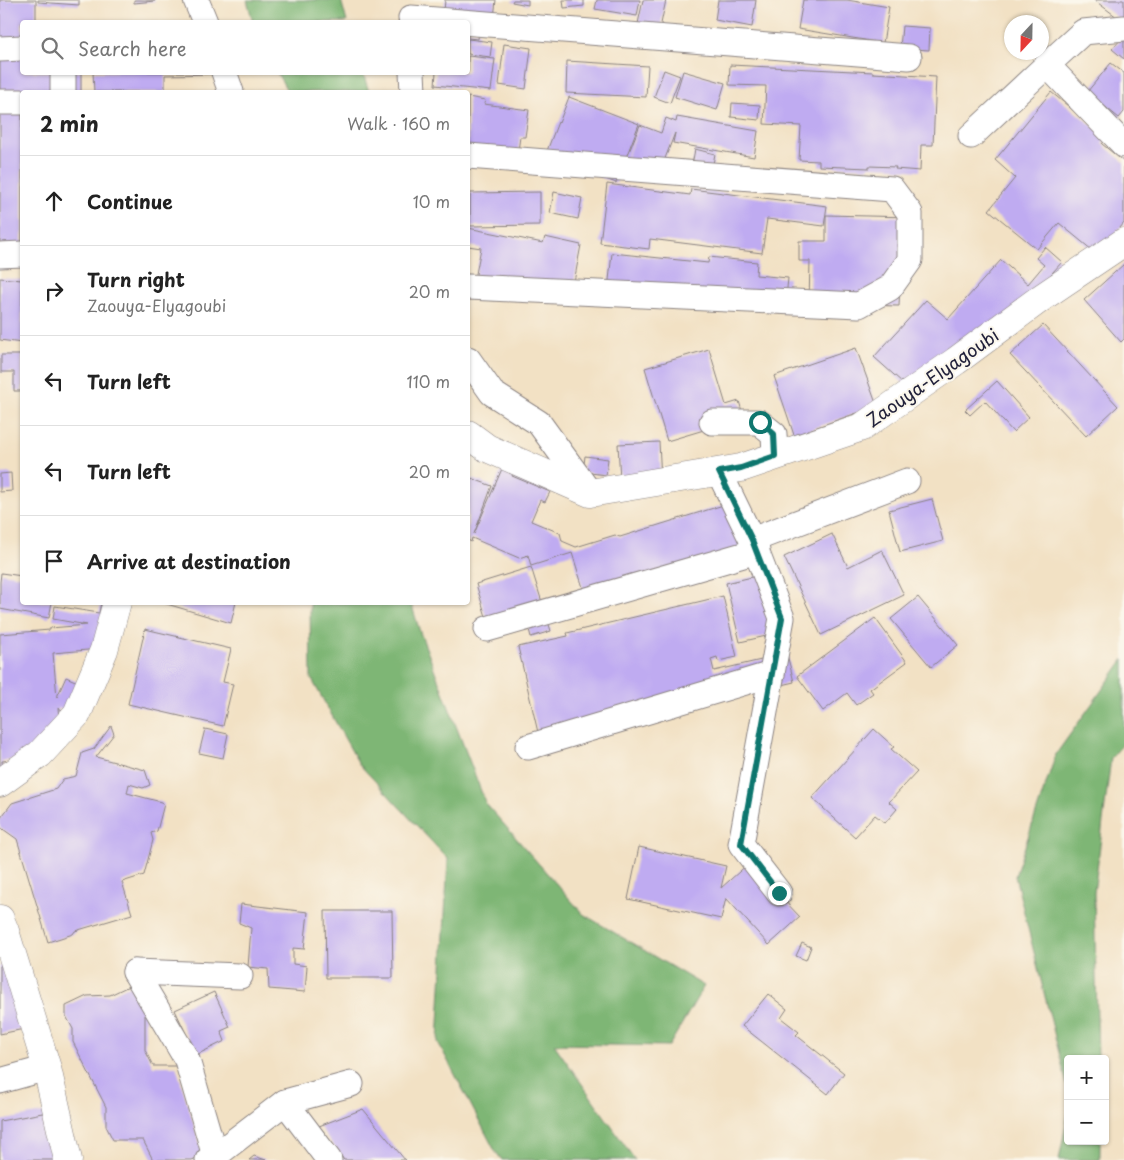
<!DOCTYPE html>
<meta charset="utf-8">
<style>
:root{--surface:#fff;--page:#f6f6f6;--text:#222;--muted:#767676;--line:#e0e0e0}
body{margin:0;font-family:"Playpen Sans",sans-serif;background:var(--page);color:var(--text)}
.controls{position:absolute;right:15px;bottom:15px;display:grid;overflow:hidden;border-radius:5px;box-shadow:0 1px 4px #0004}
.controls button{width:45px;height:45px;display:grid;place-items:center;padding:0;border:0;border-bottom:1px solid var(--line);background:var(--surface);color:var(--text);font:25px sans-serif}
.compass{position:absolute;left:1004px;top:15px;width:45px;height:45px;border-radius:50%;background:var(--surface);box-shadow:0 1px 4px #0004;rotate:202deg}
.stop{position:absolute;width:15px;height:15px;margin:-11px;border:4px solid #0f766e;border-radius:50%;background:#fff}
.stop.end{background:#0f766e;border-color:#fff;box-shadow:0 1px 5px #0008}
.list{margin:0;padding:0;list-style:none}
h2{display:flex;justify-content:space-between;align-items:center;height:65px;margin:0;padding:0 20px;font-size:21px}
h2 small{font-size:16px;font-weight:400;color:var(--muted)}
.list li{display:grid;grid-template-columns:32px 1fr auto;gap:15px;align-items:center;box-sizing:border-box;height:90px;padding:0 20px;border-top:1px solid var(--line)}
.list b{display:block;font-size:19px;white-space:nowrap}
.list p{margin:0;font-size:16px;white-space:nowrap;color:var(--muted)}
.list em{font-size:16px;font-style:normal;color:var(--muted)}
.icon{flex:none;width:28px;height:28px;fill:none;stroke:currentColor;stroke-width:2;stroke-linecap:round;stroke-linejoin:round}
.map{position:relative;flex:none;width:1124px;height:1160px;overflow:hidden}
.search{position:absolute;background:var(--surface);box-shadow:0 1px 4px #0004;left:20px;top:20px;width:450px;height:55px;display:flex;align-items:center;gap:12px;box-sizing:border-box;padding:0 18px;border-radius:5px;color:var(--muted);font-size:19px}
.panel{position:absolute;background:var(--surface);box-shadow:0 1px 4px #0004;left:20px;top:90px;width:450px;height:515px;border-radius:5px}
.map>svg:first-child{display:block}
.forest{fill:#7eb674;stroke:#506c58}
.building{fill:#bfabf1}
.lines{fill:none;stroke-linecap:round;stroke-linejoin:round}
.street-casing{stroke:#8a8280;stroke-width:27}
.secondary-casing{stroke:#8a8280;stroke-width:29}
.street{stroke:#fff;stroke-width:25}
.secondary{stroke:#fff;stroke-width:28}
.route{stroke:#0f766e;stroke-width:6}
.labels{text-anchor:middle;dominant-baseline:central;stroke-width:4;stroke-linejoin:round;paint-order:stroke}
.street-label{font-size:18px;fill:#22223b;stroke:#fbf7ec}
</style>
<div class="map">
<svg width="1124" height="1160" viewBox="0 0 1124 1160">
<rect width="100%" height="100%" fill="#fbf7ec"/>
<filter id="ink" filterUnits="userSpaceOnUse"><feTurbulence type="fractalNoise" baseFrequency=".02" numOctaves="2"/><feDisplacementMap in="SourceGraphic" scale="10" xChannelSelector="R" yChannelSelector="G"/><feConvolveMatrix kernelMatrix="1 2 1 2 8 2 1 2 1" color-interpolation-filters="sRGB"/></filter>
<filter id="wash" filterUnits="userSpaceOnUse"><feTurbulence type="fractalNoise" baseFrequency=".0096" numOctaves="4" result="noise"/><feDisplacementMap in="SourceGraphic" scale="20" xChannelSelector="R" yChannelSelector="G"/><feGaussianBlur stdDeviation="1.12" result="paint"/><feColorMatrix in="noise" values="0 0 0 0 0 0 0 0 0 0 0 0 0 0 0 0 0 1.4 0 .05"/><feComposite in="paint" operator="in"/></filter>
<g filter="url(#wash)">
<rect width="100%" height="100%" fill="#f2e1c4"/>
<g class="forest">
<path d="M247,0h94l6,22h-94z"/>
<path d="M277,73h86l6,19h-81z"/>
<path d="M310,603h101l9,29 66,172 97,110 121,72 -35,60 -115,-2 81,116h-133l-7,-9 -57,-109 10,-183 -89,-95 -48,-86z"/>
<path d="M1124,659v84l-13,15 -17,135 4,166h-30v30l-53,-213 41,-122z"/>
<path d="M1068,1114v27h32v19h-41z"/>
</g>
<g id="blocks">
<g class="building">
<path d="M0,0h36v22h-14v50h59v20h-59v153h-22z"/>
<path d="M38,0h41v5l-41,-3z"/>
<path d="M134,0h21v1l-21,2z"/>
<path d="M445,0h51l-2,18 -50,-7z"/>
<path d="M513,0h15v5l-16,-3z"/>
<path d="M563,0h21v6l-20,2z"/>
<path d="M597,0h43l-3,16 -42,-7z"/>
<path d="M643,0h23l-8,38 -22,-5z"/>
<path d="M718,0h38l-4,27 -37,-7z"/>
<path d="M803,0h44l42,7 -6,36 -85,-14z"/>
<path d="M1094,0h30v16l-3,4z"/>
<path d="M902,26l28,2 -1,22 -29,-2z"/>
<path d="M468,31l11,1 -1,7 -10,-1z"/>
<path d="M1124,36v23l-12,-10z"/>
<path d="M468,39l24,3 -2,15 -22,-3z"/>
<path d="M504,44l27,4 -5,41 -27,-4z"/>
<path d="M468,56l27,3 -4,32 -56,-6 1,-13h32z"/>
<path d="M567,61l81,5 -2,31 -80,-4z"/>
<path d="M1111,63l13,10v39l-5,6 -32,-26z"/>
<path d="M730,65l143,7v1l63,4 -3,68h-12l-1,26 -25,-2 1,-2 -27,-1v2l-50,-2v-5l-20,-1 2,-34 -37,-2 2,-38 -37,-1z"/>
<path d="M664,70l16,6 -10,27 -16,-6z"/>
<path d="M683,71l42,12 -8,27 -42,-13z"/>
<path d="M93,72h126v2l-54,1v17h-71z"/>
<path d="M1051,92l56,46 -5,6 22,18v61l-26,32 -39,-32 -22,26 -48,-39 26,-32 -20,-18z"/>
<path d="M468,97l17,3 -1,4 45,6 -4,27h-5l-4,28 -48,-7z"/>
<path d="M569,97l70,27 -23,59 -71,-27 13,-34 1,1z"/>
<path d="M732,103l28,2 -1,15 -28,-3z"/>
<path d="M677,117l81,14 -4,26 -81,-14 2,-10 -11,28 -42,8 18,-44 21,8 5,-15 10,4z"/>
<path d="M695,149l20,5 -3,15 -20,-4z"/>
<path d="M607,184l83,11 1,-6 136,17 -3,20 -57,-7 -5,34 -112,-14 -1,10 -49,-6z"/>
<path d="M540,192v33l-70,1v-33z"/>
<path d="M554,192l28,6 -4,21 -28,-6z"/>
<path d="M826,215l85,2 -1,65h-10l-1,24 -90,-2 1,-43h-11v-20h27z"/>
<path d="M468,228l75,15 2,-6 36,8 -10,53 -96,-19 6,-31 -13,-2z"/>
<path d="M1045,247l17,15 -55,61 -94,69 -39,-35 52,-57 22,19 53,-59 27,24 16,-19 -8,-7z"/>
<path d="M612,253l96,10 1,-6 48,5 -1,13 32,3 -3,30 -177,-19z"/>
<path d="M1124,264v75l-3,3 -37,-42z"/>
<path d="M0,278l22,2v63l-22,-3z"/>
<path d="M1043,325l75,81 -32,30 -76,-81z"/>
<path d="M856,348l21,58 -83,29 -20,-59z"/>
<path d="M709,349l17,56 13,-4 5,17 -77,23 -22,-73z"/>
<path d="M1,355h21v36h-8v-19h-13z"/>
<path d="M997,381l32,36 -16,15 -28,-31 -15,14 -5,-5z"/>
<path d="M659,442l2,37 -41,1 -2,-36z"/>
<path d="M585,456l23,3 -2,16 -23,-3z"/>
<path d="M504,464l11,5 -3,7 38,16 -5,10 -5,-2 -9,21 29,12 2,8 14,6 39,-12 5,2 113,-35 17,55 -164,40 -14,-44 -41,13 -3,-11 -9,3 -47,-20 -1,4 -3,-2v-63l24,9 -18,48z"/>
<path d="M11,473l1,18 -12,1v-18z"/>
<path d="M932,499l11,42 -43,11 -11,-42z"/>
<path d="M832,534l16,33 34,-17 22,45 -83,40 -37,-78z"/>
<path d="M531,567l20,64 -20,6 -4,-15 -36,11 -15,-49z"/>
<path d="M774,572l14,59 -48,11 -14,-59z"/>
<path d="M1,573l21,3v26h30l-3,16 -49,-9v-27z"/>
<path d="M723,596l14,61 -19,4 -1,-4 -6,2 3,12 73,-17 7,28 -254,59 -22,-94 50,-11 -1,-3z"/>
<path d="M918,597l40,48 -27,22 -40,-48z"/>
<path d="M101,602h26l-16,46 -58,5 4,44 9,-20 28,12 -13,29 -23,-10 3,32 -12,17 -47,4 1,10h-3v-137l50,-4v-2l37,-3 -34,-6 2,-13 44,7z"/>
<path d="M160,602h76l-5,21z"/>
<path d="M875,618l32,44 -37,27 3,4 -17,12 -9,-12 -24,18 -26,-35z"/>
<path d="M145,629l86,20 -8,33 10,2 -10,42 -95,-22z"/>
<path d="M111,726l3,8 -18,23 49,13 5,15 -7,3 -14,-4 -2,9 34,9 3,2 -7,27 -6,2 2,7 -9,35 -22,7 10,32 -57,17 -2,3 -25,8 -31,-103 -17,-12v-8l12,-16 44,-14 7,-10 13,-3 6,-23 12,-4z"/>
<path d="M205,729l23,5 -5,24 -24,-5z"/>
<path d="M874,729l20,18 -3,2 26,23 -28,30 8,7 -12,14 -10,-8 -20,22 -43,-39z"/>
<path d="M639,847l87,19 -5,22 28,-25 51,54 -31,28 -43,-47 -5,21 -93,-20z"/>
<path d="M241,904l67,8 -4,37 -11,-1v16l14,2 -2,26 -36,-3 -1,-20 -20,-2 3,-39 -12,-5z"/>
<path d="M325,911h67l1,67h-67z"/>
<path d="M802,943l9,4 -5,13 -10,-4z"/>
<path d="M15,963l14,65 -29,6v-68z"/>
<path d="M135,983l10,20v47l8,16h23l27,89 -11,5h-39l-10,-20h-30l-7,-14v-19l-33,-65v-13l-7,-13v-10l21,-10 23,-1z"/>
<path d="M214,992l16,35 -9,4 4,10 -29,14 -21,-45z"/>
<path d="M768,994l19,15 -6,9 18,14 -3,3 48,38 -16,21 -86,-68z"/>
<path d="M363,1109l42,51h-61l-25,-34z"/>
<path d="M53,1111l10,49h-63v-39z"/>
<path d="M254,1156l12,4h-17z"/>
</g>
</g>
</g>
<g filter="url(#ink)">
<use href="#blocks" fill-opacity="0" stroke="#8a8280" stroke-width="1"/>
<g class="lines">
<defs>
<g id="street">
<path d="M196,0l9,22"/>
<path d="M411,18l498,39"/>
<path d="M0,49l22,-1"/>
<path d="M1047,65l77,80"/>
<path d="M63,72v20"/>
<path d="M224,72l7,20"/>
<path d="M412,72l1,20"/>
<path d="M0,102h22"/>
<path d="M971,136l76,-71 36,-33 41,-4"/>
<path d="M468,156l424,33 18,24v47l-20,28 -31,17 -391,-18"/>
<path d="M0,255l22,-1"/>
<path d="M468,359l24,34 47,30 51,70"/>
<path d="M712,422h47l15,12 1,22"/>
<path d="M719,472l33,68 30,78 -41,226 38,49"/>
<path d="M752,540l155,-59"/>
<path d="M487,629l270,-78"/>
<path d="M528,747l244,-73"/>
<path d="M135,972l52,88 28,96"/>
<path d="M135,972l105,4"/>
<path d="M0,1081l47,-13"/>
<path d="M285,1102l44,58"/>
<path d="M208,1160l7,-4 70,-54 66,-18"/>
</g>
<g id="secondary">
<path d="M468,434l19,14 103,45 151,-25 121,-41 94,-66 85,-63 83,-56"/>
<path d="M0,783l40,-29 37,-40 27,-64 13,-48"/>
<path d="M0,919l5,12 42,137 21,92"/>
</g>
</defs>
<use href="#street" class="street-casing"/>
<use href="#secondary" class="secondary-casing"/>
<use href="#street" class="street"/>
<use href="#secondary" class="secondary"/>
</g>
</g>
<g class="lines" filter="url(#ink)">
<path class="route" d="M760,422l14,12 1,22 -34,12 -22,4 33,68 30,78 -41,226 38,49"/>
</g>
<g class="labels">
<g class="street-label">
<text transform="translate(932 377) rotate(-35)">Zaouya-Elyagoubi</text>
</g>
</g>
</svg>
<div class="controls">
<button>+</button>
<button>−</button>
</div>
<svg class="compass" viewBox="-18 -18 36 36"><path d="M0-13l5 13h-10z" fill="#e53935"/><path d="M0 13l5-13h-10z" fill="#767676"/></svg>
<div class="stop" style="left:760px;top:422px"></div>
<div class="stop end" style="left:779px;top:893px"></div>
<div class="search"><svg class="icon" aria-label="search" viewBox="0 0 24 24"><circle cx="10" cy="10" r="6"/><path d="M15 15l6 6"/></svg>Search here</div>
<section class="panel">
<h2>2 min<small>Walk · 160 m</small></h2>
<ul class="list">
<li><svg class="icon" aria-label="ahead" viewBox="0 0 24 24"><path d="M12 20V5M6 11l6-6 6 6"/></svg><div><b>Continue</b></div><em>10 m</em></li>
<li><svg class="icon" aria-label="right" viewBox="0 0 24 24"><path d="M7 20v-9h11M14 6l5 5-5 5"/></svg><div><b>Turn right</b><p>Zaouya-Elyagoubi</p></div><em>20 m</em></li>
<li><svg class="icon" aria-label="left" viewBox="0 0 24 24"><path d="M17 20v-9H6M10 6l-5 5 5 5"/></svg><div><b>Turn left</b></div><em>110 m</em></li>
<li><svg class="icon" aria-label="left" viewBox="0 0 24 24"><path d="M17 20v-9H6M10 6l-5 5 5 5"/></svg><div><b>Turn left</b></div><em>20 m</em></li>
<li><svg class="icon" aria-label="arrive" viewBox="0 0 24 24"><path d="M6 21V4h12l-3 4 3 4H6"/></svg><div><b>Arrive at destination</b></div></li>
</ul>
</section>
</div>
